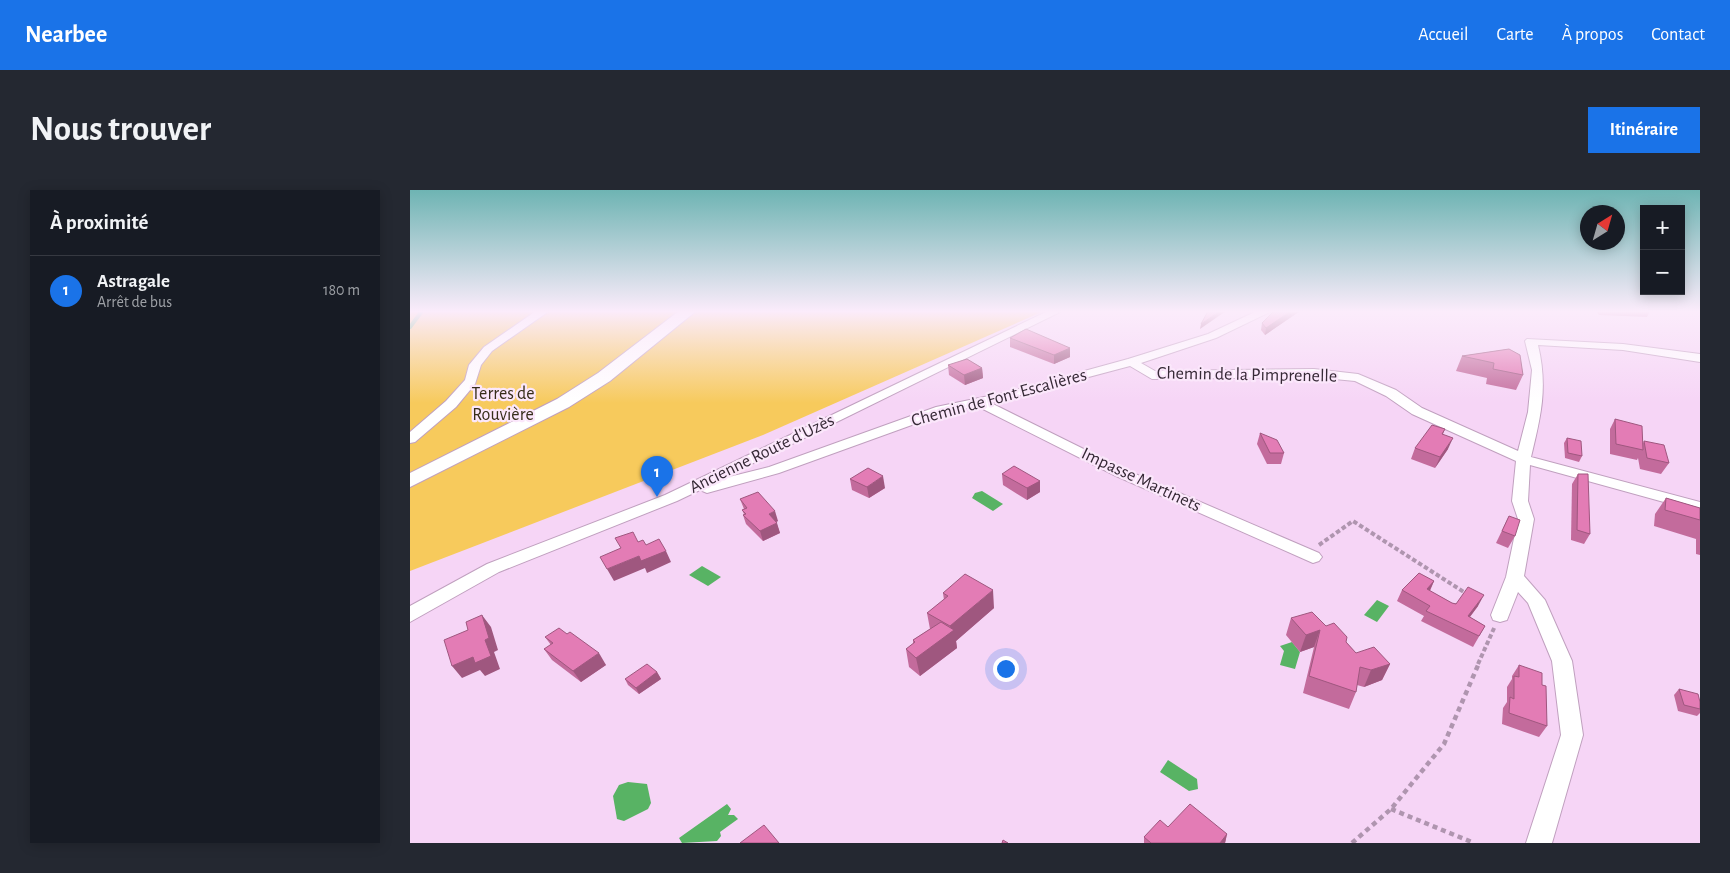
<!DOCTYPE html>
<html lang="fr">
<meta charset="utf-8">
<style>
:root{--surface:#171b24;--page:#242831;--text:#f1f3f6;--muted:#9ea1a6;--line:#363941;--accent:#1a73e8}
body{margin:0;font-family:"Alegreya Sans",sans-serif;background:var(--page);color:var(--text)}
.controls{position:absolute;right:15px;top:15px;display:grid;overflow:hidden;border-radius:0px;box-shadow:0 2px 12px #0003}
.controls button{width:45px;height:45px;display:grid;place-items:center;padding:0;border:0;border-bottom:1px solid var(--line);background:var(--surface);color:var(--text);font:25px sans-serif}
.compass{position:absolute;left:1170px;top:15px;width:45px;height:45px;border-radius:50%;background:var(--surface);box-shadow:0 2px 12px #0003;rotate:37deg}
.you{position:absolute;left:595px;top:478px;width:18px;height:18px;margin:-12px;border:4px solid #fff;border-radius:50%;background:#1a73e8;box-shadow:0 0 0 8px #1a73e833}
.badge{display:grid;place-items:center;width:32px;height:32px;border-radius:50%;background:var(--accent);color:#fff;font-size:16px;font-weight:700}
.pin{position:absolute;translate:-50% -41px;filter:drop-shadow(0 1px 2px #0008)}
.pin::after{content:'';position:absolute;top:26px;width:18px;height:15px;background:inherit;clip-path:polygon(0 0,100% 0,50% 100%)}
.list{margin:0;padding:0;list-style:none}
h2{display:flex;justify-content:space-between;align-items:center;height:65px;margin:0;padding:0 20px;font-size:21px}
h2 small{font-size:16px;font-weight:400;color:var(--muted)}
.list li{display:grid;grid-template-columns:32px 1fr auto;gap:15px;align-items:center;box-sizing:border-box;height:70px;padding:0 20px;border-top:1px solid var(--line)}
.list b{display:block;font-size:19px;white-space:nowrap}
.list p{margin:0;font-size:16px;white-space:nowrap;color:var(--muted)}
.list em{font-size:16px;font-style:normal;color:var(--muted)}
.map{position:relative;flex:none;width:1290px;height:653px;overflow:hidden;border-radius:0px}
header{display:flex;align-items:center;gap:30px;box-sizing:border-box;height:70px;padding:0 25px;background:var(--accent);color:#fff}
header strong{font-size:24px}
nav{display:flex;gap:28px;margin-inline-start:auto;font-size:18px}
.intro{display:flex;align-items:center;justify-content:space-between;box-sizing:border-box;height:120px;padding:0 30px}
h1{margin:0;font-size:35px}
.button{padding:12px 22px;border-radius:0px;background:var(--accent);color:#fff;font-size:18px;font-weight:700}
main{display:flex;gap:30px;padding:0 30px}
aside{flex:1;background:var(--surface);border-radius:0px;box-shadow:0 2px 12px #0003}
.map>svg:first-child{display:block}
.green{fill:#f7ca5c}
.water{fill:#58b364}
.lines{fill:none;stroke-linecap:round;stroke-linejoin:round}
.stream{stroke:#58b364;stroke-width:4}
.minor-casing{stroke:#c0a0bf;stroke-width:2}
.secondary-casing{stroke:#c0a0bf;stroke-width:2}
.path-far1{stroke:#af95af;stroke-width:4;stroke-dasharray:4.5 2.5;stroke-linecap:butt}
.path{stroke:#af95af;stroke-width:4.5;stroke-dasharray:5 4;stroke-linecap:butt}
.minor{fill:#fff;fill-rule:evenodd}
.secondary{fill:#fff;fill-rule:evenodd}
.wall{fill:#c36b9c}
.shaded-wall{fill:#9f577f}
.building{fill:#e37cb5;stroke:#9f577f}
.labels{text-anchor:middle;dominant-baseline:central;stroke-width:4.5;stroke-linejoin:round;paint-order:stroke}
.street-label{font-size:18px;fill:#362936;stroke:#fbe7fb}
.park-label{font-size:18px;fill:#362d19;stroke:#fbe7fb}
</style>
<header>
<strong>Nearbee</strong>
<nav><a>Accueil</a><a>Carte</a><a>À propos</a><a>Contact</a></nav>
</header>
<div class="intro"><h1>Nous trouver</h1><a class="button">Itinéraire</a></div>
<main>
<aside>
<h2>À proximité<small></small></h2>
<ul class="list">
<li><span class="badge">1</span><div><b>Astragale</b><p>Arrêt de bus</p></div><em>180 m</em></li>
</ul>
</aside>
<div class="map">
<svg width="1290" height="653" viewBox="0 0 1290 653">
<rect width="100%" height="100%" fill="#f6d5f6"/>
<path class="green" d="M0,121h634l-281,124 -353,136z"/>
<g class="water">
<path d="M572,301l21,13 -10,7 -21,-13 3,-5z"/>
<path d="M292,376l19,11 -13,9 -19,-11z"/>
<path d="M967,410l12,6 -12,16 -13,-7z"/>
<path d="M882,452l8,10 -5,17 -15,-4 4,-14 -4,-5z"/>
<path d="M758,570l29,19 1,10 -9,2 -29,-19z"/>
<path d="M218,592l19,2 4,19 -3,6 -24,12 -7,-2 -4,-23 6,-11z"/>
<path d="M317,614l4,5 -3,6h6l4,4 -18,13 1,4 -4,5 -35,2 -3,-5z"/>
</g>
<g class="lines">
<path class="stream" d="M0,137l12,-16"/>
<defs>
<g id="minor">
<path d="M126,121h13l-57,40 -11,14 -6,19 -19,23 -41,35 -5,1v-11l36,-31 19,-21 4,-15 15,-18z"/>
<path d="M638,121h14l-341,168 48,-12 167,-60 72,-15 120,-33 80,-25 49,-23h15l-56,27 -75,25 14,8 159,-2 44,5 38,16 26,18 96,43 10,-39 4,-42 -7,-29 2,-2 96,5 77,10v8l-77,-12 -85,-5c10,42 3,71 -7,112l169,45v10l-170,-47 -2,36 6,18 -10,57 21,24 27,61 11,74 -31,108h-26l35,-108 -9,-74 -24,-58 -10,-11 -11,28 -7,2 -7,-2 -2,-5 15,-38 12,-58 -6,-18 4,-40 -104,-47 -26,-18 -31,-15 -41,-4 -162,2 -22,-13 -139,37 135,67 193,83 3,4 -3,4 -6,2 -197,-87 -139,-70 -32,7 -166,60 -72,20 -7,-3 -23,11 -178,71 -89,50v-16l77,-42 178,-69z"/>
</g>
<path id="secondary" d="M269,121h17l-86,70 -41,26 -159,80v-14l147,-74 41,-26z"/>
</defs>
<use href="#minor" class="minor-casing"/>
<use href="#secondary" class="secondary-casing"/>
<g class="path-far1">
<path d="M909,355l34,-24 114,73"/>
<path d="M1068,474l17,-38"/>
</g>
<g class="path">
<path d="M981,619l83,34"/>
<path d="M942,653l39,-34 53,-65 35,-81"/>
</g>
<use href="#minor" class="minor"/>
<use href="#secondary" class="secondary"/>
</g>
<g class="wall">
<path d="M864,121h26l-35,24 -4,-5 1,-7z"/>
<path d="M1186,121h54l-3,6 -48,-2z"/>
<path d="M600,148l60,10v9l-16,7 -44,-17z"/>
<path d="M1099,159l14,26 -7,15 -30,-6 1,-6 -31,-7 6,-15z"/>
<path d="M538,175l34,3 1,10 -18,7 -16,-10z"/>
<path d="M1205,229l28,24 1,-2 25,22 -8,11 -21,-5 -2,-11 -1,2 -27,-6v-25z"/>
<path d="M1035,239l-2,5 5,15 -13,19 -24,-9 4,-11z"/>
<path d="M850,243l24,20 -3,11h-14l-10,-20z"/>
<path d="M1157,248l15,18 -3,6 -14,-4 -1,-15z"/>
<path d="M592,284l38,7v11l-13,8 -24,-15z"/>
<path d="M1168,284l12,60 -6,10 -13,-4 1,-56z"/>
<path d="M440,289l35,9 -16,10 -17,-8z"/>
<path d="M1256,308l34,10v47l-4,-1v-15l-42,-13 1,-12z"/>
<path d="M330,309l38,22 -2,1 4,11 -17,8 -17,-17 -3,-9 1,-1 -2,-4 2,-1z"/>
<path d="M1099,326l6,20 -7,12 -12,-5z"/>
<path d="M1024,391l-4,10 22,12 26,3 -8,11 15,9 -12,21 -52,-26 3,-5 -27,-15 5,-11z"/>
<path d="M533,403l51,15 -38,33 1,7 -37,28 -11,-9 -3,-18 7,-5v-4l17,-11 -3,-16 17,-13z"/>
<path d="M881,428l35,8 20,16 10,11 34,11 -8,16 -18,7 -7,-2 -1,7 -7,17 -46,-16 11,-46 -14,5 -14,-17z"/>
<path d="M135,447l61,28 -25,17 -29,-22 -8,-11 7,-4z"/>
<path d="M1109,475l23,20 5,41 -8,11 -37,-13 1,-16 4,-6v-15l5,-8v-3z"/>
<path d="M247,482l4,7 -22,15 -11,-9 -3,-6z"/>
<path d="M1269,499l21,13v11l-3,3 -19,-5 -4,-16z"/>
<path d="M758,637l59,7 -2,9h-81v-6z"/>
</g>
<g class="shaded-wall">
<path d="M810,121h6l-26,18 1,-5z"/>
<path d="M881,121h9l-35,24 1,-7z"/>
<path d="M660,158v9l-16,7v-9z"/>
<path d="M572,178l1,10 -18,7 -1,-10z"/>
<path d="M1043,248l-5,11 -13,19 5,-11z"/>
<path d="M473,286l2,12 -16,10 -2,-11z"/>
<path d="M630,291v11l-13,8v-12z"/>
<path d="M365,321l3,10 -6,3 -3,-10z"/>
<path d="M367,333l3,10 -17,8 -3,-10z"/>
<path d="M256,361l5,11 -24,11 -2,-5 -31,13 -7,-12 32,-13z"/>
<path d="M1024,391l-5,11 -2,-3z"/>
<path d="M583,400l1,18 -38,33 1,7 -37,28 -4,-18 35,-26 -1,-6z"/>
<path d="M1074,405l-6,11 -16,21 6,-11z"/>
<path d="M72,425l9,12 7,23 -4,2 6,17 -15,7 -5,-6 -18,8 -10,-12 33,-26z"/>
<path d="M910,440l-6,17 -14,5 6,-17z"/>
<path d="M189,463l7,12 -25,17 -8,-11z"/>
<path d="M980,474l-8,16 -18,7 7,-17z"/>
<path d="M247,482l4,7 -22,15 -3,-6z"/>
<path d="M817,644l-2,9h-5z"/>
</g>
<g class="building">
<path d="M798,121h12l-19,13z"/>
<path d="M864,121h17l-25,17 -4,-5z"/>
<path d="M616,139l44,19 -16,7 -44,-17z"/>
<path d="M1099,159l11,6 3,20 -30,-6 1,-6 -32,-7z"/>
<path d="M557,169l15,9 -18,7 -16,-10z"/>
<path d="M1205,229l27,7 1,24 -27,-6z"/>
<path d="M1022,235l13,4 -3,5 11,4 -13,19 -25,-9z"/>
<path d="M850,243l17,7 7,13h-14z"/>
<path d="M1157,248l14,3 1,15 -14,-3z"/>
<path d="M1234,251l20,4 5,18 -22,-5z"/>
<path d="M604,276l26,15 -13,7 -25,-14z"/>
<path d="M458,278l15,8 -16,11 -17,-8z"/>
<path d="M1168,284h10l2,60 -13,-4z"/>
<path d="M348,302l17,19 -6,3 8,9 -17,8 -17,-16 3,-1 -4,-4 5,-2 -7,-9z"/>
<path d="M1256,308l34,10v12l-35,-10z"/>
<path d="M1099,326l11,4 -5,16 -13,-5z"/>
<path d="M223,342l5,10 5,-2 3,5 13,-6 7,12 -25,10 -2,-5 -32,13 -7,-12 21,-9 -6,-10z"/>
<path d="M1009,383l15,8 -7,8 25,14 4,1 12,-17 16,8 -16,21 17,10 -6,10 -53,-25 4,-5 -28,-16z"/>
<path d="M555,384l28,16 -43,36 -23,-13 21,-17 -5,-3z"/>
<path d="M902,422l14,14 8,-3 13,14 -1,5 10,11 18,-6 16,17 -19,6 -11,-3 -4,25 -47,-16 11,-46 -14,5 -15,-17z"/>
<path d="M72,425l7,23 -4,2 6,16 -16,7 -2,-6 -21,9 -8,-26 24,-10 -2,-8z"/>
<path d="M531,432l13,8 -38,28 -10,-9 9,-7 -2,-2z"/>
<path d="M149,438l8,6 3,-2 29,21 -26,18 -29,-22 9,-6 -8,-6z"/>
<path d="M237,474l10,8 -21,16 -11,-9z"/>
<path d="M1109,475l23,8v12l4,1 1,40 -38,-13 1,-16 4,2v-23l5,1z"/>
<path d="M1269,499l19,5 2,8v7l-16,-4z"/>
<path d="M780,614l37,30 -7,9h-69l-7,-6 16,-17 8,7z"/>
<path d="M354,635l15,18h-39z"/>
<path d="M593,650l5,3h-6z"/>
</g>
<linearGradient id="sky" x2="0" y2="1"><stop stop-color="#6eb4b3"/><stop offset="0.57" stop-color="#fbecfb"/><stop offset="1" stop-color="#fbecfb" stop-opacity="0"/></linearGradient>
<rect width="1290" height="213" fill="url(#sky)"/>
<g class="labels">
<g class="street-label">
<text transform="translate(837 185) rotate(1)">Chemin de la Pimprenelle</text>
<text transform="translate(589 208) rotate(-15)">Chemin de Font Escalières</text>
<text transform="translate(352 264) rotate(-26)">Ancienne Route d'Uzès</text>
<text transform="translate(731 290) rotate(25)">Impasse Martinets</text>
</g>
<g class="park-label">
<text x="93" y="204">Terres de<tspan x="93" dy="21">Rouvière</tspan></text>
</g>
</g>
</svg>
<div class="controls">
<button>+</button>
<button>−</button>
</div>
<svg class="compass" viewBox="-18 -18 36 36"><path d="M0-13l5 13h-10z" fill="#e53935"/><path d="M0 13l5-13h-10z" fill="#9ea1a6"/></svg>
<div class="you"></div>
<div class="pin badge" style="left:247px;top:307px">1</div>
</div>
</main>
